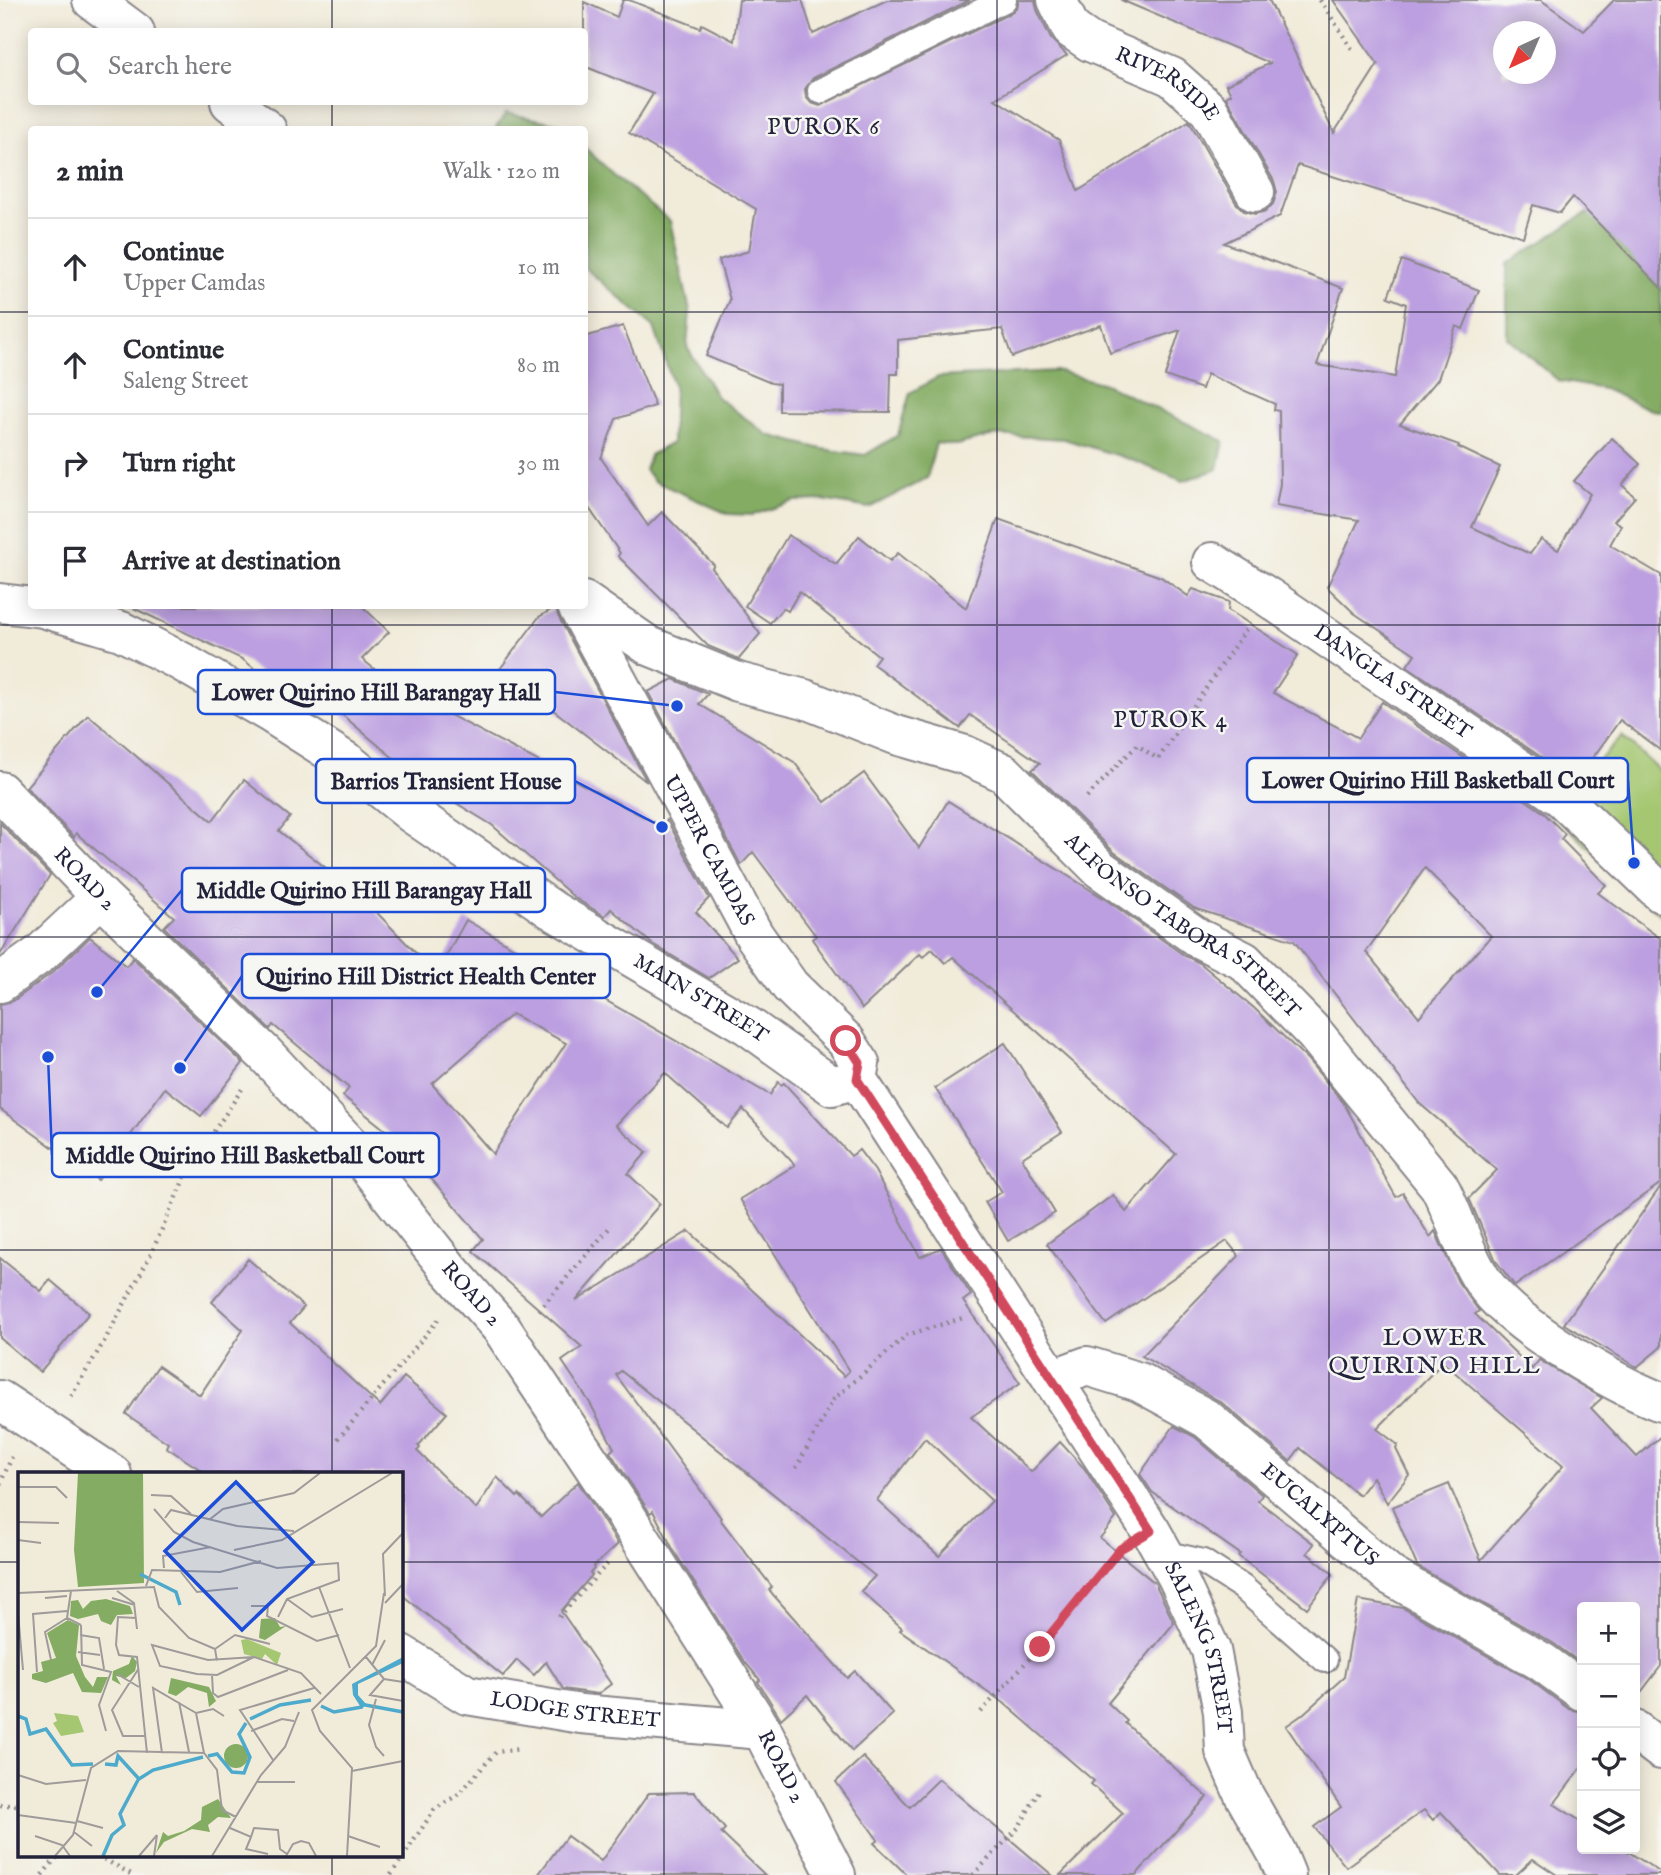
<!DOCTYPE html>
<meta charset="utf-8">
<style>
:root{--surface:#fff;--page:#f2f2f3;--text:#2b2b33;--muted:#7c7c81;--line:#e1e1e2}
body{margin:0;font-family:"IM FELL English",serif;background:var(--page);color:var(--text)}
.controls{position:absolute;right:21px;bottom:21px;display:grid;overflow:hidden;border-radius:7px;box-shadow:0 4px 18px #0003}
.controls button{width:63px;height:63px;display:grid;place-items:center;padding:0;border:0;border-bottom:2px solid var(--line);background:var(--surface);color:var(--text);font:35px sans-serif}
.compass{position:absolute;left:1493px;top:21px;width:63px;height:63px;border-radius:50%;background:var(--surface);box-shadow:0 4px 18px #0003;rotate:224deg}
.stop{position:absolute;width:21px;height:21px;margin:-16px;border:5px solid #d1495b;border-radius:50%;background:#fff}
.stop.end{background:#d1495b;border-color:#fff;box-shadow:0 2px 7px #0008}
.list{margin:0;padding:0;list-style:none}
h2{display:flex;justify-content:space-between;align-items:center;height:91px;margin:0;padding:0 28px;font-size:30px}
h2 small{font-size:23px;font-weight:400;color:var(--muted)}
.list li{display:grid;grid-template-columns:46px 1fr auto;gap:21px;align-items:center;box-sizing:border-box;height:98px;padding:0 28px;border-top:2px solid var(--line)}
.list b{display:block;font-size:26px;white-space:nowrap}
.list p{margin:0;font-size:23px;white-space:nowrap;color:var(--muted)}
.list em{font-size:23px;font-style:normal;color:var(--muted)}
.icon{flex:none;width:38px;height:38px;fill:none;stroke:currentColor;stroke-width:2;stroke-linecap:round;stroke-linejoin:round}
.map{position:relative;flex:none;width:1661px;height:1875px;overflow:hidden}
.search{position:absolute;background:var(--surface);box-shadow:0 4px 18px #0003;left:28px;top:28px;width:560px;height:77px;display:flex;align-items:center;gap:18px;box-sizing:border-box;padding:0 24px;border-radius:7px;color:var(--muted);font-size:26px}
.panel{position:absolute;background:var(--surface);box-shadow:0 4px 18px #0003;left:28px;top:126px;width:560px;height:483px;border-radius:7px}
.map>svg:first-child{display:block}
.green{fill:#a5c771;stroke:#647456;stroke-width:2}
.forest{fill:#84ac63;stroke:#53674f;stroke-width:2}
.building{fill:#bc9fe0;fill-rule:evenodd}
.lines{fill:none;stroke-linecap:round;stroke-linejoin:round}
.lane-casing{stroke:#8a868a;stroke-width:28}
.street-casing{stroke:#8a868a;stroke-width:42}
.path{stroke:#8a868a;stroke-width:4.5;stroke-dasharray:2 5;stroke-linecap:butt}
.lane{stroke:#fff;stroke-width:24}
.street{stroke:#fff;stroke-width:38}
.route{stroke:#d1495b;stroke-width:9}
.grid{fill:none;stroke:#22223b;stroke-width:2;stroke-opacity:0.55}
.labels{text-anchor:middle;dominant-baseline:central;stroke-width:5;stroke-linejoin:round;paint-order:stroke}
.street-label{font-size:21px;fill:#22223b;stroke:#f6f6f2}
.neighbourhood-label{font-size:23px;letter-spacing:2px;fill:#22223b;stroke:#f6f6f2}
.quarter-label{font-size:24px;letter-spacing:2px;fill:#22223b;stroke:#f6f6f2}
.inset-river{fill:none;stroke:#4daacc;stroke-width:3.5}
.inset-road{fill:none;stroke:#9e9b9a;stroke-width:2}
.view{fill:#1d4ed8;fill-opacity:0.15;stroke:#1d4ed8;stroke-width:3.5}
.inset-edge{fill:none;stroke:#22223b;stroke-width:3.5}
.leader{fill:none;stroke:#1d4ed8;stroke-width:2.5}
.callout-dot{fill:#1d4ed8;stroke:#f6f6f2;stroke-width:2.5}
.callout{fill:#f6f6f2;stroke:#1d4ed8;stroke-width:2.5}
.callout-label{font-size:23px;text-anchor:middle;font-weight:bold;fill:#22223b}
</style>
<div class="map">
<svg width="1661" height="1875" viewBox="0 0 1661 1875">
<rect width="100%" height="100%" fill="#f6f6f2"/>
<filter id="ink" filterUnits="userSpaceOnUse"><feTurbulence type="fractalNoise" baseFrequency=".0143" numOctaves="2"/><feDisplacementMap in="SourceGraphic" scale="14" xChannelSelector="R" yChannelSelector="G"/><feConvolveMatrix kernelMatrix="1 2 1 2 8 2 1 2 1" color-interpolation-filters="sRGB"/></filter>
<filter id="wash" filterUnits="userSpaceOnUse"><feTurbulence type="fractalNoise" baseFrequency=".00686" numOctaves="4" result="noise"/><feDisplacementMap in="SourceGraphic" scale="28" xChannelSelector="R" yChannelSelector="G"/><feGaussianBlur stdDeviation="1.57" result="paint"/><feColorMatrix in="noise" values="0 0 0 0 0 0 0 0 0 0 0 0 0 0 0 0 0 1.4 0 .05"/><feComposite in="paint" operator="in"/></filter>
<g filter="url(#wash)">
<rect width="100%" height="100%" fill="#f1ebd9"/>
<path class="green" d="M1622,736l39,36v143l-110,-103z"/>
<g class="forest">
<path d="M506,113l54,11 6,5h-71z"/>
<path d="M584,147l29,27 57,47 20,90 -3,36 30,50 51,38 54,14 43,6 33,-20 12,-42 28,-16 119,-6 48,13 119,57 -6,28 -35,12 -51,-21 -68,-21 -69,-4 -39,10 -20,-2 -9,35 -58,30 -46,-8 -29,1 -41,14 -25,-1 -74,-33 -9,-11 5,-15 22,-12 2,-56 -20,-60 -69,-59z"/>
<path d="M1661,179v232l-10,-1 -47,-21 -45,-8 -52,-44v-73l73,-47z"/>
</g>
<g id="blocks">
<g class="building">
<path d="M623,0h6l71,28 2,-4 32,17 5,-41h63l11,34 74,-34h83l-157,78 -8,11 1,8 5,6 9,3 191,-93 6,-5 2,-8h16l2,10 14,29 16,16 -72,44 64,41 19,51 111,-70 47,82 8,8 11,3 11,-3 7,-7 4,-12 -3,-11 -48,-84 5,-3 -5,-9 44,-22 -149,-63h148l65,133 44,-69 -45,-64h208l43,31 30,-31h47v288l-88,-91 -13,16 -27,-8 -10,32 -225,-72 -18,51 -56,27 119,45 -26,77 78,12 11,-73 -18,-7 14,-37 77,30 -16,39 -7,-3 -18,53 -38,45 59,21 -1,2 42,20 -28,60 58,27 11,-15 17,11 32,-56 -16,-13 38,-43 28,26 -18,21 13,12 -21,24 7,4 -11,20 51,30v176l-41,-31 -36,50 -11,2 -4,4 -162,-110 8,-12 -61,-41 -27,-26 32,-67 -83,-14 4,-22 -1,-73 -5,-1 1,-6 -68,-30 -5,15 -37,-13 15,-46 -70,23 -9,-28 -89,32 -10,-28 -104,11v34h-7l-1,38 -111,-1v-27l-8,-1 -65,-27 24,-56 -11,-40 30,-9 7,-42 -127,-76 24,-39 -69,-28v-64l33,15zM1503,32h42v42h-42z"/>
<path d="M623,326l32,80 -39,13 -15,39 47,68 14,-14 52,53 -2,3 48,66 -21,25 -31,-13 -90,-90 2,-3 -36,-52v-164z"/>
<path d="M998,519l163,58 27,19 5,-7 36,13 -1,8 70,45 -25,38 85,45 24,-36 161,110 22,22 -4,5 45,46 -8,8 63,46v244l-146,103 -19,-25 -27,-63 28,-28 -78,-67 -125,-162 -100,-33 -80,-56 -82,-82 8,-7 -70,-48 -10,13 -87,-64 6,-8 -80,-64 -11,19 -5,-3 -13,15 -25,-17 43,-71 48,29 23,-28 31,25 8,-8 68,55zM1425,868l66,68 -72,81 -53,-65z"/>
<path d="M129,606h233l27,26 -27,27 67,55 4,-8 230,121 4,-7 42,78 -13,14 42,46 -29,20 -58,-35 -40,-34 -6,7 -30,-18 -83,-73 -54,-33 -3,5 -26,-13 -11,-9 5,-9 -75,-63 -10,13 -76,-57z"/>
<path d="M556,607l2,9 89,166 -147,-113 39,-52z"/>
<path d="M673,679l35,15 -9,10 95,58 31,40 39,-29 55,75 29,-47 157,98 80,57 15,7 54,45 54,52 35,42 53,95 7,-4 27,44 5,-6 23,51 21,29 -4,3 57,55 7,-9 63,38 -11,10 46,49 24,-21v230l-26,34v-93h-53v57l-29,-21 -136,-77 -25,-59 57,-23 32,76 82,-94 -120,-104 -66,67 21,16 -2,4 13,26 -22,28 -14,-26 -14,18 -59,-47 -10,13 -69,-59 -79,-46 97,-100 -12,-15 -121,83 -59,-80 66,-49 13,17 50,-58 -223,-197 -8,6 -13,-14 -9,8 -3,-3 -58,55 -50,-70 4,-3 -63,-84 -12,13 -93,-173z"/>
<path d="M88,715l124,106 32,-41 46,37 -11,14 80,63 77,80 30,-54 304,175 8,-13 3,3 3,-2 67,73 8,-6 16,21 45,86 21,-9 30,47 -8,6 57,82 -49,34 60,55 29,-30 24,26 32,50 -16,20 55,45 19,40 -66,80 19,18 -2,2 82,74 -71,78h-76l63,-62 -32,-29 3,-3 -90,-78 -104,-73 2,-2 -41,-37 14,-15 -254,-205 -5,4 105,143 -1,1 52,68 -3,3 78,88 8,-7 38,43 -41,37 -45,-56 -26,24 -23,-37 2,-2 -16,-19 -70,-110 -21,-40 -3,2 -40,-61 4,-4 -24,-45 -28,-42 20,-14 -109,-96 10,-12 -84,-98 -56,-45 6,-8 -76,-63 -3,4 -106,-102 10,-10 -98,-84 -2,4 -48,-50zM512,1014l54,29 -73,111 -61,-70zM665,1073l62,55 16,-19 52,56 -55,34 109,172 -5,5 -155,-145 -113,70 84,-97 -32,-30 19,-22 -31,-27zM925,1438l67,63 -53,55 -62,-56z"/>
<path d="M0,823l50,52 -50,80z"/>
<path d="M90,937l36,29 7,-8 110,105 -42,53 -36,-28 -67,92 -98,-71v-105l13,-3 40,-29z"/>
<path d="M1005,1043l57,89 -40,26 33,55 -47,28 -23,-39 17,-10 -67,-104z"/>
<path d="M1661,1186v161l-24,20 -73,-43z"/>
<path d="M0,1258l41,33 9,-11 39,33 -49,59 -40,-34z"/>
<path d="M248,1259l56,48 -14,16 90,83 24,-29 43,36 -29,33 2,2 -3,3 59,58 21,-32 20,20 2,-2 22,22 37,-35 40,62 -25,23 1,2 -4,4 2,2 -31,36 50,73 -13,10 -35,-5 -17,-27 -12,13 -17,-15 -14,16 -102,-82v-120h-194l-41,-27 2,-4 -42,-29 32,-48 42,29 43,-65 -31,-28z"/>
<path d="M1174,1426l21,11 67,58 -4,6 56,43 -7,9 26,21 -26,34 -69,-52 2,-2 -88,-62 -12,-18z"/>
<path d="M1358,1600l45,8 127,72 39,29 13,3v55l-28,37 28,18v27h42l37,24v2h-104l-24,-16 -17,16h-16l-59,-63 -8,8 -9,-10 -78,57 -32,-40 27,-20 -55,-81 16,-11 42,-38z"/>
<path d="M863,1757l47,50 29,-28 113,96h-145l-33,-32 4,-3 -42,-58z"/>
<path d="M694,1792l31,37 -4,4 44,42h-227l29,-39 34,25 48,-68z"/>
</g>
</g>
</g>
<g filter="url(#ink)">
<use href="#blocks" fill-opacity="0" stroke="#8a868a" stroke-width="2"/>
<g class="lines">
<defs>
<g id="lane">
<path d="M820,91l184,-91"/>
<path d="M1163,1553l40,9 39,25 83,73"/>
</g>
<g id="street">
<path d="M92,0l43,32"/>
<path id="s1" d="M1057,0l14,29 19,13 82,35 37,33 46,82"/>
<path d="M230,102l37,28"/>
<path id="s2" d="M1212,562l56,35 294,201 99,95"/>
<path id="s3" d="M584,601l65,45 89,36 67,17 91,36 69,20 39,18 96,96 98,69 46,23 71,73 124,152c17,31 25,68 45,97 30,43 128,100 177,119"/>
<path id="s4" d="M0,603l43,5 78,23 61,31 88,51 80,51 61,49 141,97 196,116 84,60 25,-7"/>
<path id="s5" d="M577,606l177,329 36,51 56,55 14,22 -3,16"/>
<path id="s6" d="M0,791l101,106 164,157 93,100 90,114 54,61 125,188 135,213 74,145"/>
<path d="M0,983l40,-29 61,-57"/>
<path id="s7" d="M857,1079l294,452 26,46 34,73 12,62 2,39 19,44 33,58 9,22"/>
<path id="s8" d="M1052,1379l35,-13 52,16 68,37 184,157 151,86 40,29"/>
<path d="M0,1400l112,74"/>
<path id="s9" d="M401,1654l66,41 114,19 181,16"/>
<path d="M1635,1730l26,20"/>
</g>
</defs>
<use href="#lane" class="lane-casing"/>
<use href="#street" class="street-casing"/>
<g class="path">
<path d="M1320,0l34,52"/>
<path d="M1087,797l50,-52 21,14 88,-130"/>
<path d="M539,1310l72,-84"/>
<path d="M71,1396l34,-56 46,-86 36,-82 55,-83"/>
<path d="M338,1439l101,-120"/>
<path d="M796,1468l38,-69 73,-64 56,-17"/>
<path d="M0,1484l12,-27"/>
<path d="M559,1617l49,-54"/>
<path d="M981,1712l59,-65 77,-94"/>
<path d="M0,1805h19"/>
<path d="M98,1856l35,19"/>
<path d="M42,1875l16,-19"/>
<path d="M391,1875l43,-65 26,-17 36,-41 25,-3"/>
<path d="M973,1875l46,-48 21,-38"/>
</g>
<use href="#lane" class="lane"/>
<use href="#street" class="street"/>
</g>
</g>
<g class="lines" filter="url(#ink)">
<path class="route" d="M846,1041l14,22 -3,16 294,452 -31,18 -80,98"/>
</g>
<path class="grid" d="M332,0v32M664,0v1875M997,0v1875M1329,0v1875M332,102v28M0,312h32M584,312h1077M332,606v868M0,625h1661M0,937h1661M0,1250h1661M0,1562h19M401,1562h1260M332,1856v19"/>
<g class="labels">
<g class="street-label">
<text stroke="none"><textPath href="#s1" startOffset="144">RIVERSIDE</textPath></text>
<text stroke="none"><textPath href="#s2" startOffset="217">DANGLA STREET</textPath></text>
<text stroke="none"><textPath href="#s5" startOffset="278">UPPER CAMDAS</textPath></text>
<text stroke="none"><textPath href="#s6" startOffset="122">ROAD 2</textPath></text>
<text stroke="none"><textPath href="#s3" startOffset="693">ALFONSO TABORA STREET</textPath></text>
<text stroke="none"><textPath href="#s4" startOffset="812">MAIN STREET</textPath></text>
<text stroke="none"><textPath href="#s6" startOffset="690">ROAD 2</textPath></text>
<text stroke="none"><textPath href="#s8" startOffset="317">EUCALYPTUS</textPath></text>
<text stroke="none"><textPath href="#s7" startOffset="667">SALENG STREET</textPath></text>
<text stroke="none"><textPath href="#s9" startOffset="187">LODGE STREET</textPath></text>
<text stroke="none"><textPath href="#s6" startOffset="1256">ROAD 2</textPath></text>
</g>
<g class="neighbourhood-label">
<text x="824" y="127">PUROK 6</text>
<text x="1171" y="720">PUROK 4</text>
</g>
<g class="quarter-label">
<text x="1435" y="1338">LOWER<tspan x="1435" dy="28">QUIRINO HILL</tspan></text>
</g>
</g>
<g transform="translate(18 1472)">
<rect width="385" height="385" fill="#f1ebd9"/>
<path d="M229,167l34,14 -4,12 -12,-11 -3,5 -18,-5 -3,-14zM36,241l24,3 6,16 -23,4 -8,-13 4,-2z" fill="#a5c771"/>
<path d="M60,1h65l1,110 -66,4 -4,-37zM88,127l24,7 3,8 -16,1 -6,10 -10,-4 -3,-7 -20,5 -8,-3 1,-15 7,-1 5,9 8,-8zM257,146l5,9 6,-1 -21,14 -6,-2 2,-19zM50,148l11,5 -3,31 9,21 8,10 4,-10h11l-7,16 -19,-1 -9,-19 -27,10 -14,-4v-5l11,-3 -2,-9 15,-4 -9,-25zM114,184l5,6 -2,9 -9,7 -10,-2 5,9 -9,-5 1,-9 16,-7zM153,206l38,9 7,14 -7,6 -2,-14 -19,-6 -12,9 -8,-3zM206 284a12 12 0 1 1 24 0a12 12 0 1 1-24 0ZM200,327l13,19 -13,-1 -10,8 2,7 -18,-3 -28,13 -8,11 7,-21 5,4 16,-5 17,-11 1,-13z" fill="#84ac63"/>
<path d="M385,185v6l-45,21v11l8,9 -4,5 -9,-14 -1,-11z" fill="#4daacc"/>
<path class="inset-river" d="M122,102l36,18 4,13M342,232l43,8M303,234l13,6 28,-5M0,244l8,3 4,15 16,-5 26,36 21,-1M232,247l30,-14 31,-5M190,284l9,-2 15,18 12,1 6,-16 -11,-23 7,-11M87,292l11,1 2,-9 21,23 14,-9 50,-13M85,384l9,-21 12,-10 -4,-11 18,-34"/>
<path class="inset-road" d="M0,15h38l11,11M133,23l20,1 20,18M136,37l20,23 19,10 84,26 61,-5 1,17 -52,19 -9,18M147,46l6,-8 66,16 57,5M191,48l14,-11 71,-16 26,-20M0,50l41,1M0,68l23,3M216,78l48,-10 110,-67M146,96l-1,-12 48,-9M163,100l16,20 41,-4M128,114l6,-16 68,2 41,-11M301,115l31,81M53,119l-4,27 14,7M99,119l17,12 3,26M0,121l136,-6 5,20 30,31 26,11 2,12M367,124l-2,-42 20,-21M27,126l22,-2M94,126l23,7M269,127l25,18 31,-8M367,131l18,-19M233,134h17l-1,10 50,25 22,-6M0,141l5,57M118,146l-18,-1 -2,28 3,10 18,2 10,96M63,153l1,40 29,7 -12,33 7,26M62,163l19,3 5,31M197,177l20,-14 35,9M60,180l22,3M236,185l-37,18 -20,-1 -37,-8 -8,-21 56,15 46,-3 47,16 20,21M348,185l18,22 19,3M33,188l-6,-28 22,-14M354,193l13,-25M121,196l-27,42 11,26h22M19,200l-4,-58 34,-3M99,202l22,13M194,203l1,18 5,4 70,-27M366,207l-14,16 33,6M358,227l-7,26 7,22 8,9M161,230l10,50M178,241l8,40M178,241l17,-4 11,7M233,259l31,-12 12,2M144,281l-9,-65 43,25M255,288l-33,-50 74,-22M334,299l51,-10M0,303l28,9 40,-4M238,310h39M0,343l58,8M59,349l26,7M212,356l21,9 3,-9 24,2 2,19 7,5M56,360l18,14M17,364l27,9 8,11M330,364l32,11M233,365l-5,12 22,5M37,384l18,-21 18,-67 27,-17 86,2 13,17 5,40 14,7M121,384l18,-21M136,384l3,-21M194,384l49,-81 24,-28 14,-35M268,384l7,-12 8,-3 8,2 7,13M329,384l5,-88 -32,-37 -8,-21 64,-64 8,-53"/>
<path class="view" d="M218,10l77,80 -71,68 -77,-79z"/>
<rect width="385" height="385" class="inset-edge"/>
</g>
<path class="leader" d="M677 706L555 692M1634 863L1628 780M662 827L575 781M97 992L182 890M180 1068L242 976M48 1057L52 1155"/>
<g class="callout-dot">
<circle cx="677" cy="706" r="7"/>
<circle cx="1634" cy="863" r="7"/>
<circle cx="662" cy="827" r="7"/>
<circle cx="97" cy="992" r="7"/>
<circle cx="180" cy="1068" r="7"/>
<circle cx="48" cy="1057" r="7"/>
</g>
<g class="callout">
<rect x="198" y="670" width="357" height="44" rx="7"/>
<rect x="1247" y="758" width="381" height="44" rx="7"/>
<rect x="316" y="759" width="259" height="44" rx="7"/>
<rect x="182" y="868" width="363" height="44" rx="7"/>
<rect x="242" y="954" width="368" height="44" rx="7"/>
<rect x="52" y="1133" width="387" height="44" rx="7"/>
</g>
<g class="callout-label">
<text x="376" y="700">Lower Quirino Hill Barangay Hall</text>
<text x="1438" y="788">Lower Quirino Hill Basketball Court</text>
<text x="446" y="789">Barrios Transient House</text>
<text x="364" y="898">Middle Quirino Hill Barangay Hall</text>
<text x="426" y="984">Quirino Hill District Health Center</text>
<text x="245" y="1163">Middle Quirino Hill Basketball Court</text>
</g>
</svg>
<div class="controls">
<button>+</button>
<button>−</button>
<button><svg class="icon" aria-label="locate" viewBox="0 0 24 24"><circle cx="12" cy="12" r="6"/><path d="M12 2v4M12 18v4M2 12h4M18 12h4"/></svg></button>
<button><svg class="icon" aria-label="layers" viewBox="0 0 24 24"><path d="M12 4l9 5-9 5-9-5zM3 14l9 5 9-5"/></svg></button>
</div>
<svg class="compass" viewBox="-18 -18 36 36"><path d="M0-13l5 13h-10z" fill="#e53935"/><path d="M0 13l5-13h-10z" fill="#7c7c81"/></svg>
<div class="stop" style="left:846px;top:1041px"></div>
<div class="stop end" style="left:1040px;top:1647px"></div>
<div class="search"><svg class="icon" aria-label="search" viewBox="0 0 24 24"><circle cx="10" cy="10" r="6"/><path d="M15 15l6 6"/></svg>Search here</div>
<section class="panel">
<h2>2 min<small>Walk · 120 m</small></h2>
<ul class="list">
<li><svg class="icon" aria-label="ahead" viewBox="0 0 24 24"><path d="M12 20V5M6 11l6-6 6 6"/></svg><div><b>Continue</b><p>Upper Camdas</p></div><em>10 m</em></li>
<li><svg class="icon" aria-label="ahead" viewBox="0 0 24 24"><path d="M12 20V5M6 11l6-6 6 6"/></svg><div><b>Continue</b><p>Saleng Street</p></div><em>80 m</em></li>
<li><svg class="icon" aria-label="right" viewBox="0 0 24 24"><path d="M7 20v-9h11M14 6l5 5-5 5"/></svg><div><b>Turn right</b></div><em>30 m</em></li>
<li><svg class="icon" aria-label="arrive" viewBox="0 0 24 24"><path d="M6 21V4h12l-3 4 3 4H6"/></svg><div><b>Arrive at destination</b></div></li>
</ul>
</section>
</div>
